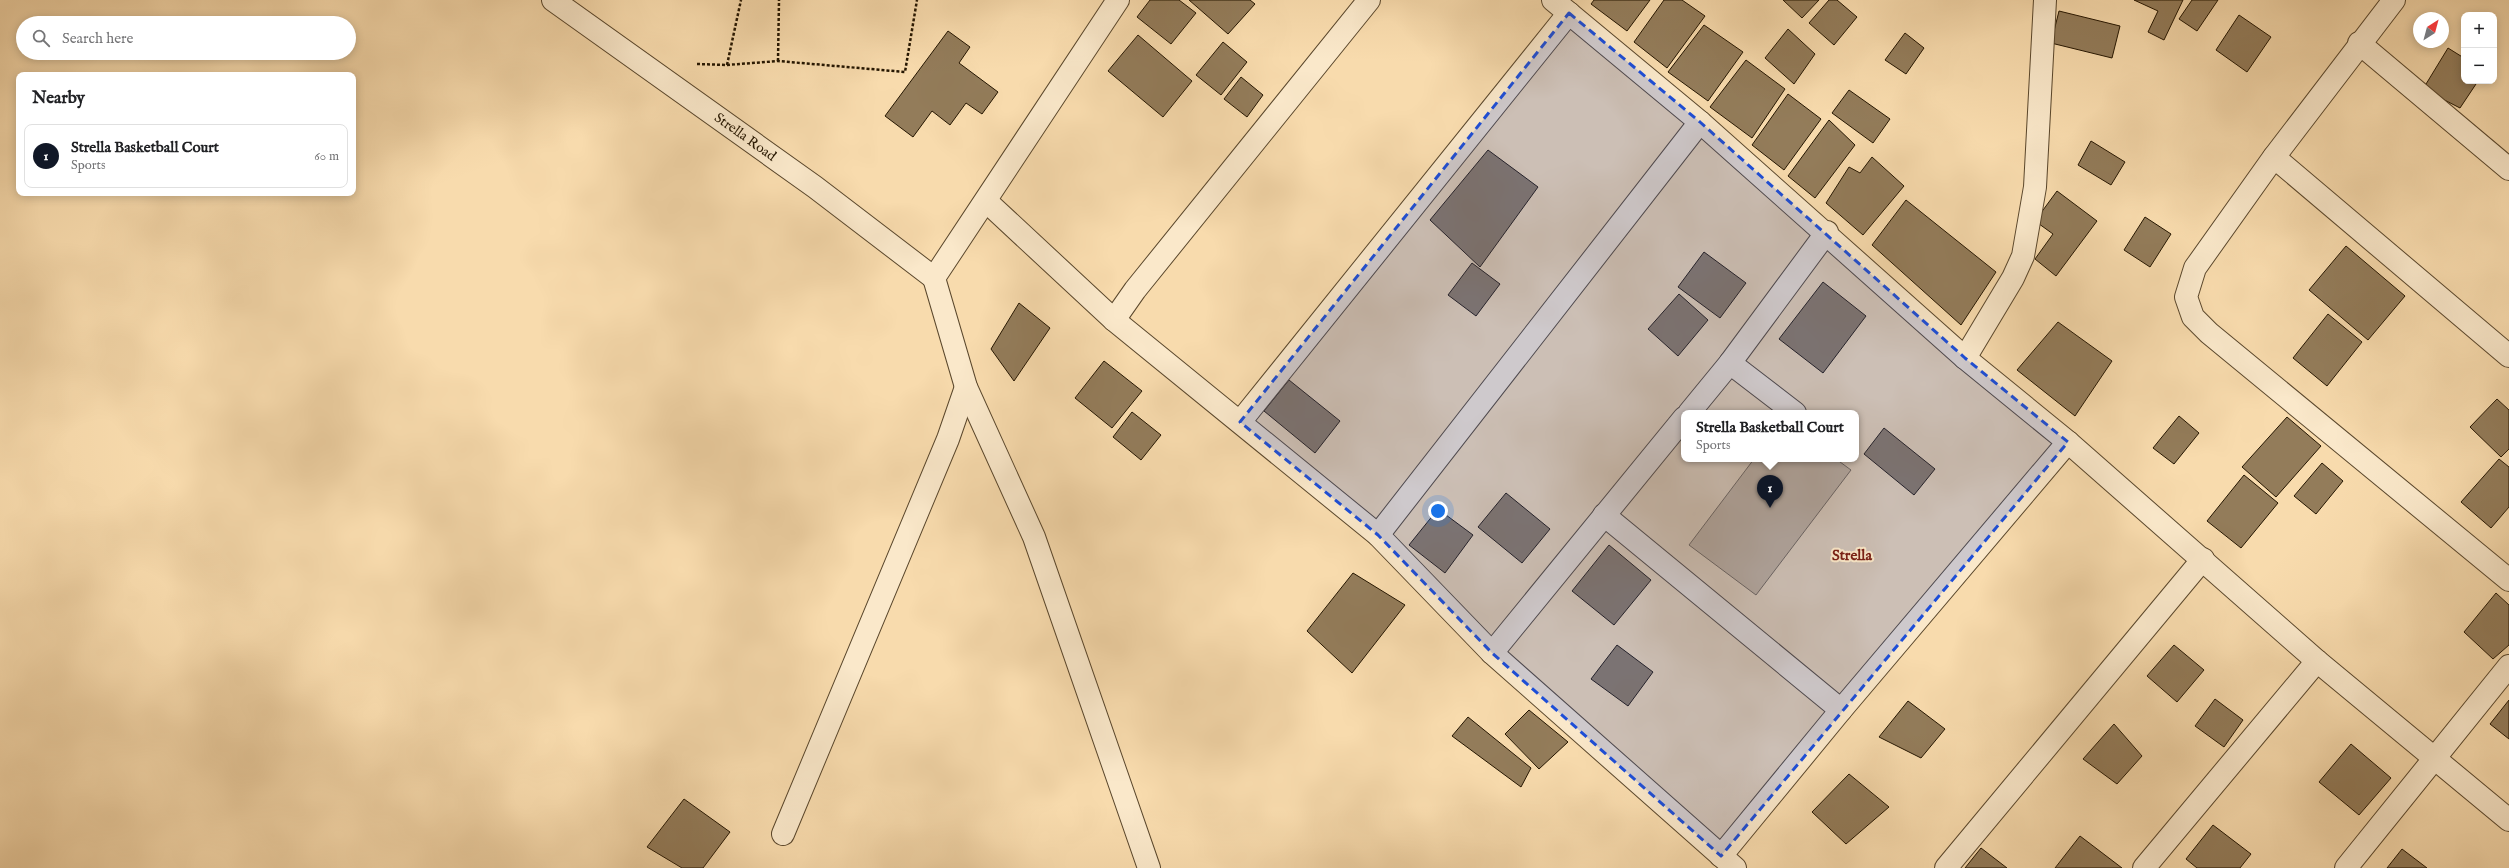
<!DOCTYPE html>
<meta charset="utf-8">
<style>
:root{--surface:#fff;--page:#f2f2f2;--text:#202124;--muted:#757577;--line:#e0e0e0;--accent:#111827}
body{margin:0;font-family:"IM FELL English",serif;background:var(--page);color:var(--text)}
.controls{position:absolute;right:12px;top:12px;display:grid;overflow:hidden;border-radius:8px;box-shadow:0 2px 10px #0003}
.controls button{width:36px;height:36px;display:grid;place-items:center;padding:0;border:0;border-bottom:1px solid var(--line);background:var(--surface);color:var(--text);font:20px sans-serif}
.compass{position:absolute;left:2413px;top:12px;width:36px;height:36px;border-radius:50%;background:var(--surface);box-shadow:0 2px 10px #0003;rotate:36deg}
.you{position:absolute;left:1438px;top:511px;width:14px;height:14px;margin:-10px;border:3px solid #fff;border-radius:50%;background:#1a73e8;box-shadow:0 0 0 6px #1a73e833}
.badge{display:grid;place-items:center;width:26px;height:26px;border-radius:50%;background:var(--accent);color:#fff;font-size:13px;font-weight:700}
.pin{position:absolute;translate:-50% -33px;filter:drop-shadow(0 1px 2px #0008)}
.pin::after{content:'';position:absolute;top:21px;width:14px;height:12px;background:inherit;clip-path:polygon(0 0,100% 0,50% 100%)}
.popup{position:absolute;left:1681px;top:410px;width:178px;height:52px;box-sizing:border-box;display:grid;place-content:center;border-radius:8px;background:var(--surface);filter:drop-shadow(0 1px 3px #0005);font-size:13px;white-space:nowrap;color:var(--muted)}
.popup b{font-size:15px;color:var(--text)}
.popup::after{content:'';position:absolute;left:50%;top:100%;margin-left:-8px;border:8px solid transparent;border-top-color:var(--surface)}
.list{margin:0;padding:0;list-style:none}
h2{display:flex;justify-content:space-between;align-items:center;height:52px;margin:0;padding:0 16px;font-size:17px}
h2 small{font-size:13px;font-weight:400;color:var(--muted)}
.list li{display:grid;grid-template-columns:26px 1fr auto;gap:12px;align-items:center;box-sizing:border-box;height:64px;margin:0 8px 8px;padding:0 8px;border:1px solid var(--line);border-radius:8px}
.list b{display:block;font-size:15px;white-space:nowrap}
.list p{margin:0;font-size:13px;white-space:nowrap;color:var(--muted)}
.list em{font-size:13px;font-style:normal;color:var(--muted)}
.icon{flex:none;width:22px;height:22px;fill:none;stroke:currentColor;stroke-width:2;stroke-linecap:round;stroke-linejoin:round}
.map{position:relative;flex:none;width:2509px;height:868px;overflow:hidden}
.search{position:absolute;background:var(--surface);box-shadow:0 2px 10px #0003;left:16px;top:16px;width:340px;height:44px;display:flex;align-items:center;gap:10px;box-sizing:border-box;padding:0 14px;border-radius:22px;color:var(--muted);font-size:15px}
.panel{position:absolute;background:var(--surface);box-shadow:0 2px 10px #0003;left:16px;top:72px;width:340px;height:124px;border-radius:8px}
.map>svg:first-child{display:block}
.green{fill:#d4ba90;stroke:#7c6848}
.building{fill:#937c5a;stroke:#251601}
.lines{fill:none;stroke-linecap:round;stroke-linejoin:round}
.minor-casing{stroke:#5a472c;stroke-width:24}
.path{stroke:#251601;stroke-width:2.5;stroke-dasharray:3 2;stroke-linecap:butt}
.minor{stroke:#fae8ca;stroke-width:22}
.marked{fill:#1d4ed8;fill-opacity:0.2;stroke:#1d4ed8;stroke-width:3;stroke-dasharray:8 5;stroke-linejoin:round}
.labels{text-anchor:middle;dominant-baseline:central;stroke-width:4;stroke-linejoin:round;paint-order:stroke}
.street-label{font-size:14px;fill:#251601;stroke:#fae8ca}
.neighbourhood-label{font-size:15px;font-weight:bold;fill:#7a1f14;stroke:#fae8ca}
</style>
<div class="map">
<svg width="2509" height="868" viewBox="0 0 2509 868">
<rect width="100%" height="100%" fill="#f8dbad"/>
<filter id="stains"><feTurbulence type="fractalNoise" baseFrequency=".005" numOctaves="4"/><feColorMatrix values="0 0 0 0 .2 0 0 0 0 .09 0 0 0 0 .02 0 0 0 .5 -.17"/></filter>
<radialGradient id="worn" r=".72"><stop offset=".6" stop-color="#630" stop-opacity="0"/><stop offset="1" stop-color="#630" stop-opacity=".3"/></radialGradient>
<path class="green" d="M1754,459h82l15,11 -95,125 -67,-50z"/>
<g class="building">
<path d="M1150,0h29l17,13 -25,31 -34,-27z"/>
<path d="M1189,0h61l5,4 -27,30z"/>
<path d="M1594,0h56l-23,31 -36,-27z"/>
<path d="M1664,0h18l23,16 -38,52 -33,-26z"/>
<path d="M1783,0h36l-17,18z"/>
<path d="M1829,0h8l20,17 -23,28 -25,-22z"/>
<path d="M2134,0h49l-19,40 -16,-8 10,-21z"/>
<path d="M2192,0h26l-21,31 -18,-12z"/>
<path d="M2059,11l61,15 -8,32 -61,-15z"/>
<path d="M2239,15l32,22 -24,35 -31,-22z"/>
<path d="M1704,25l39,27 -35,49 -40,-29z"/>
<path d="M1788,29l27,25 -21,30 -29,-26z"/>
<path d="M948,31l22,16 -11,16 39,29 -16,22 -16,-11 -16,22 -18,-14 -19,26 -28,-21z"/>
<path d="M1905,33l19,15 -18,26 -21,-14z"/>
<path d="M1138,35l54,46 -29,36 -55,-46z"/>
<path d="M1223,42l24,20 -26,33 -25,-20z"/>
<path d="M2448,48l16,10v23h14l-18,27 -37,-19z"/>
<path d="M1746,60l39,29 -33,49 -42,-31z"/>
<path d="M1241,77l22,18 -16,22 -23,-18z"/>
<path d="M1849,90l41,29 -17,24 -41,-30z"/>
<path d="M1788,94l33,25 -37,51 -32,-25z"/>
<path d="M1829,120l26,25 -40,53 -27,-22z"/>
<path d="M2091,141l34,21 -14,23 -33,-20z"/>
<path d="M1488,150l50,37 -58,80 -50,-47z"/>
<path d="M1872,157l32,29 -41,49 -37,-32 23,-36 11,6z"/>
<path d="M2057,191l40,30 -41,55 -21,-17 18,-25 -18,-13z"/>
<path d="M1906,200l90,72 -35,53 -89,-80z"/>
<path d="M2145,217l26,17 -21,33 -26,-17z"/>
<path d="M2346,246l59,50 -37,44 -59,-50z"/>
<path d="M1704,252l42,31 -26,35 -42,-31z"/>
<path d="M1472,263l28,21 -24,32 -28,-21z"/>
<path d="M1823,282l43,34 -43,57 -44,-34z"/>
<path d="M1679,294l29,26 -30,36 -30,-27z"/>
<path d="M1019,303l31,25 -36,53 -23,-32z"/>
<path d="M2328,314l34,28 -35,44 -34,-28z"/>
<path d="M2058,322l54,39 -37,55 -58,-46z"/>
<path d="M1104,361l38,30 -30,37 -37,-30z"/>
<path d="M1289,380l51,41 -25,32 -51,-42z"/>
<path d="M2497,399l12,11v39l-8,8 -31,-30z"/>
<path d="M1132,412l29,23 -20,25 -28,-23z"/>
<path d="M2179,416l20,17 -25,31 -21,-16z"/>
<path d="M2287,417l34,29 -45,51 -34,-30z"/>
<path d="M1884,428l51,41 -21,26 -50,-41z"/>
<path d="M2499,459l10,8v40l-18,21 -30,-26z"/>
<path d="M2322,463l21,18 -27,33 -22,-18z"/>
<path d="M2244,475l34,28 -37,45 -34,-27z"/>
<path d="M1506,493l44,36 -28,34 -44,-36z"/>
<path d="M1438,509l35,26 -28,38 -36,-28z"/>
<path d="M1609,545l42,35 -37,45 -42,-34z"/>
<path d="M1353,573l52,32 -53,68 -45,-42z"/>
<path d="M2496,593l13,12v40l-16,14 -29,-27z"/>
<path d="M1617,645l36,27 -25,34 -37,-27z"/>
<path d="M2174,645l30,25 -27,32 -30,-26z"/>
<path d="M2215,699l28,21 -19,27 -29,-21z"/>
<path d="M2509,700v39l-19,-15z"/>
<path d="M1908,701l37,28 -24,29 -42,-21z"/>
<path d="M1529,710l39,32 -29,27 -34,-35z"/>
<path d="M1468,717l63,51 -10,19 -69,-51z"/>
<path d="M2114,724l28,32 -25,28 -34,-25z"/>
<path d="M2351,744l40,34 -32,37 -40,-33z"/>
<path d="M1849,774l40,33 -43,37 -34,-32z"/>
<path d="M684,799l46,33 -27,36h-21l-35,-21z"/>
<path d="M2213,825l38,29 -11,14h-43l-11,-9z"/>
<path d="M2080,836l42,32h-67z"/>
<path d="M1981,848l26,20h-42z"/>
<path d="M2402,849l25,19h-40z"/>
</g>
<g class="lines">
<defs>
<g id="minor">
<path id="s1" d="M553,0l262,187 119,91"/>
<path d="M1553,0l147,122 265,236 103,84 249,219 192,159"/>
<path d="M2394,0l-120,157 -79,111 -9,29 7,20 16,16 300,247"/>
<path d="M2359,43l150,126"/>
<path d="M2274,157l235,199"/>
<path d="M986,201l128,119 264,215 114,118 243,215"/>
<path d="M934,278l32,109 68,150 115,331"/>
<path d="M934,278l184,-278"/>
<path d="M1114,320l21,-30 234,-290"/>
<path d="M1965,358l48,-80 10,-22 12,-69 10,-187"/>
<path d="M1730,363l65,50"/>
<path d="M1689,413l41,-50 97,-131"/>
<path d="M1240,422l329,-409"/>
<path d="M1604,515l237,195"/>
<path d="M1378,535l322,-413"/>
<path d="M1492,653l192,-235"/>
<path d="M783,834l165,-395 18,-52"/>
<path d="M1721,856l120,-146 227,-268"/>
<path d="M1946,868l257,-309"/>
<path d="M2144,868l173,-207"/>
<path d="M2346,868l163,-202"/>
</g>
</defs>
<use href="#minor" class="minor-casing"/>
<g class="path">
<path d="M778,61l1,-61"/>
<path d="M697,64l30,1 51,-4 127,11 12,-72"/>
<path d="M727,65l14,-65"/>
</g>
<use href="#minor" class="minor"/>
</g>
<path class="marked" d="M1569,13l131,109 265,236 103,84 -347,414 -229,-203 -114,-118 -138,-113z"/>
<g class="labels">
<g class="street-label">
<text stroke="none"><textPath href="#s1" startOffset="236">Strella Road</textPath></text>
</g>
<g class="neighbourhood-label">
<text x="1852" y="555">Strella</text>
</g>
</g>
<rect width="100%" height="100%" filter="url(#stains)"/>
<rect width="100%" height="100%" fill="url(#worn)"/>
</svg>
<div class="controls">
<button>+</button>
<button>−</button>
</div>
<svg class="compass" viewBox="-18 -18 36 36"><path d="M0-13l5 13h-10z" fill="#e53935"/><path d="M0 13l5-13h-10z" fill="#757577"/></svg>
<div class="you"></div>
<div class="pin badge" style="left:1770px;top:508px">1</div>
<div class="popup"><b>Strella Basketball Court</b>Sports</div>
<div class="search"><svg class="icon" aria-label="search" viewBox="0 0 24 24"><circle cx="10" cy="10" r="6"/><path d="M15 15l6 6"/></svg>Search here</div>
<section class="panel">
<h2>Nearby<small></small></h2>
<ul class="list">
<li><span class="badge">1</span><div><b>Strella Basketball Court</b><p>Sports</p></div><em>60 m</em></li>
</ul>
</section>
</div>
